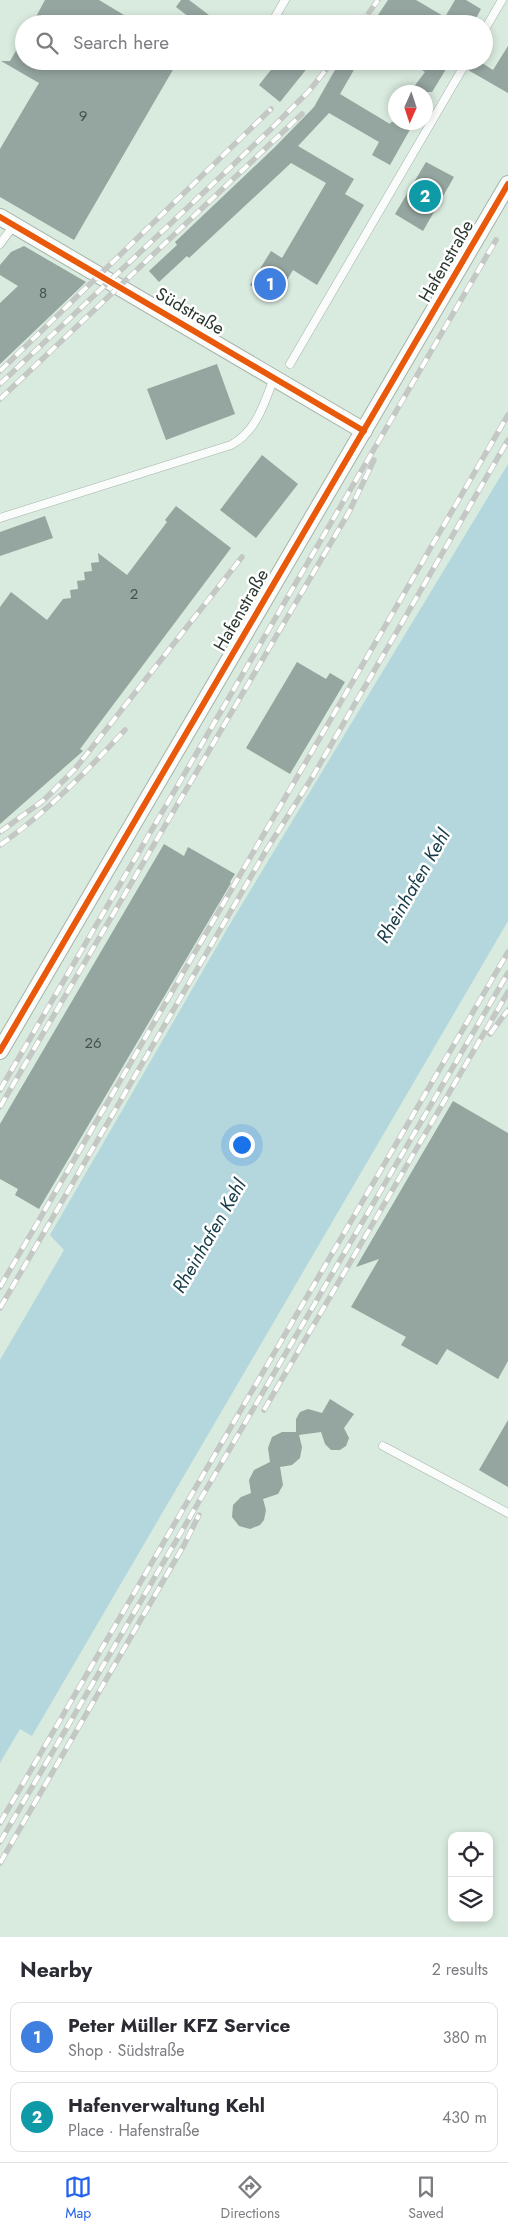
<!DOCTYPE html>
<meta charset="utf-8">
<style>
:root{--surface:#fff;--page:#f7f7f7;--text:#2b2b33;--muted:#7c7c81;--line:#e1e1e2;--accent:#2563eb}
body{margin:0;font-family:Jost,sans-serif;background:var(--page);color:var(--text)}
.controls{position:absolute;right:15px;bottom:15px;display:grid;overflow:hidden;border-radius:10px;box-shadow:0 2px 8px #0003}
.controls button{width:45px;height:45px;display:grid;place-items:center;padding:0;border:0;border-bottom:1px solid var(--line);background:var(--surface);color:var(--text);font:25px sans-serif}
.compass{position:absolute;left:388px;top:85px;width:45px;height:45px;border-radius:50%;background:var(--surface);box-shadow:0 2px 8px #0003;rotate:183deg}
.you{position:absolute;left:241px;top:1144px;width:18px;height:18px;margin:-12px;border:4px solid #fff;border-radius:50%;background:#1a73e8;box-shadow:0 0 0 8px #1a73e833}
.badge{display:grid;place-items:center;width:32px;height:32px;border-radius:50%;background:var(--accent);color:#fff;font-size:16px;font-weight:700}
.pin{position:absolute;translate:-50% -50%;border:2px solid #fff;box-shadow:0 1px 5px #0006}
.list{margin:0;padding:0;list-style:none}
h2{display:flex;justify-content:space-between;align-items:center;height:65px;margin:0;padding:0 20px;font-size:21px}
h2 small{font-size:16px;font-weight:400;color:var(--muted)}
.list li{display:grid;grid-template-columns:32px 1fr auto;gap:15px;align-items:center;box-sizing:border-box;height:70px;margin:0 10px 10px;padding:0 10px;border:1px solid var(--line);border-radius:10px}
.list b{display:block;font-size:19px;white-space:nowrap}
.list p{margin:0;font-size:16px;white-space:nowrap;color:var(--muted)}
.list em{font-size:16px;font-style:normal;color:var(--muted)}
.icon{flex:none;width:28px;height:28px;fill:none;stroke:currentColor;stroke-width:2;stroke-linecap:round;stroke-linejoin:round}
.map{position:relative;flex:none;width:508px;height:1937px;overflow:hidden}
.search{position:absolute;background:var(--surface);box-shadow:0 2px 8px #0003;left:15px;right:15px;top:15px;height:55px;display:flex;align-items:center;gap:12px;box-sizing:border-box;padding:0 18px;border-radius:28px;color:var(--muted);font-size:19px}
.sheet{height:225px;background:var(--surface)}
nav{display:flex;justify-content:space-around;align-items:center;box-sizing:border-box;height:70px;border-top:1px solid var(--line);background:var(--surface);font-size:14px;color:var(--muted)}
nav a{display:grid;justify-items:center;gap:2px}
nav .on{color:var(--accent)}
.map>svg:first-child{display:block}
.water{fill:#b4d7de}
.building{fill:#95a59f}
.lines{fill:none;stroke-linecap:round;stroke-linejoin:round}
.lane-casing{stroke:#a6b3aa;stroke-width:9}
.street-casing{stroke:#a6b3aa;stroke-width:18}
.lane{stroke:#f9fcfa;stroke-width:8}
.street{stroke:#f9fcfa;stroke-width:16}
.rail-casing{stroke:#c4c8c5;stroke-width:5.5}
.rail{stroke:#fff;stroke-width:4;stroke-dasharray:11;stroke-linecap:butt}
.cycleway-casing{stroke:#fff;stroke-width:9}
.cycleway{stroke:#e8590c;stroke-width:6}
.labels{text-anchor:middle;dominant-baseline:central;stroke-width:5;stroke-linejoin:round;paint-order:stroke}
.number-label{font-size:15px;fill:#46534b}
.street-label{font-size:18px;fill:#2b382f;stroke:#fff}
.water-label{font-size:19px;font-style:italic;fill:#143b47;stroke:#fff}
</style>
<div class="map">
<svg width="508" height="1937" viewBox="0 0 508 1937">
<rect width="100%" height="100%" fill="#d9eade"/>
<path class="water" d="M508,464v457l-476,815 -12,-7 -20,34v-403l64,-110 -14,-15 177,-306z"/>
<g class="building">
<path d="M45,0h54l40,24h-107z"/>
<path d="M181,0h8l32,24h-23l-22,-17z"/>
<path d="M388,0h28l29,17 10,-17h11l15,9 -8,15h-101z"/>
<path d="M24,37v24h154l-104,179 -74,-43v-48l39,-66 -38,-22h9z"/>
<path d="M508,46v47l-40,-23 5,-9h6l14,9z"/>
<path d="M278,61h35l-33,41 -21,-17z"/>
<path d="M340,61l15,7 -15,26 50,30 1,-2h15l6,4 -22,39 -18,-10 7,-13 -50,-29 -31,33 56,33 -9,15 19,11 -47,80 -24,-15 -18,30 -25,-15 21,-34 11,7 44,-75 -35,-20 -102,95 -2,-2 -28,26 -10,-11 28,-26 -2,-3 100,-95 39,-40z"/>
<path d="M408,61h43l-19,31h-22l15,-20z"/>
<path d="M426,162l28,15 -31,54 -28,-17z"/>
<path d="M24,246l62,36 -86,82v-61l18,-17 -18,-11v-10l11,-13z"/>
<path d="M217,364l18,50 -69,26 -19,-51z"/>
<path d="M262,455l36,29 -42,54 -36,-28z"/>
<path d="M176,506l55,42 -151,201 3,2 -83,73v-217l11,-15 36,28 16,-21 8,-1 -1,-8 8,-1 -1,-8 8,-1 -1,-8 8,-1 -1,-8 8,-1 -1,-9 29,22 40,-53 -2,-2z"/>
<path d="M45,516l8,22 -53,18v-24z"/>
<path d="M297,662l29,17 4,-6 15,9 -55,92 -44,-26z"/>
<path d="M164,844l20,12 4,-9 47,27 -5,8 1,1 -192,326 -24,-14 3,-6 -18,-10v-55z"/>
<path d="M453,1101l55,32v228l-10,18 -51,-30 -10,16 -36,-20 5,-8 -55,-30 28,-48 -23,8z"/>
<path d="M330,1399l24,15 -10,14 5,10 -3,8 -6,4h-9l-6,-6 -4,-12 -22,3 3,12 -2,11 -8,7 -12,2 3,18 -5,9 -15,5 3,11 -2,10 -4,5 -10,4 -11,-3 -7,-9 1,-12 8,-8 10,-4 -2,-13 5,-10 16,-8 -2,-14 4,-11 10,-5h14v-13l4,-7 8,-3 14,4z"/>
<path d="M508,1420v67l-29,-17z"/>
</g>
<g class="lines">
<defs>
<g id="lane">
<path d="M271,24l14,-24"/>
<path d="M484,31l18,-31"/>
<path d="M0,244l14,-19"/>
<path d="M290,364l177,-303"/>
<path d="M0,518l231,-73c26,-14 33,-42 43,-67"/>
<path d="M383,1446l125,67"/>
</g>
<g id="street">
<path d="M0,217l364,214"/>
<path d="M0,1051l508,-867"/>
</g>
</defs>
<use href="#lane" class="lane-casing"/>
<use href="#street" class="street-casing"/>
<use href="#lane" class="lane"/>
<use href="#street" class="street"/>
<defs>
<g id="rail">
<path d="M361,24l17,-24"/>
<path d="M0,371l271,-262"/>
<path d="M0,384l270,-254 39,-39 24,-30"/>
<path d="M0,399l302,-285"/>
<path d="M0,832l44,-32 31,-31 167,-212"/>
<path d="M0,845c47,-33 86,-73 125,-115"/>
<path d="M490,1034l18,-24"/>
<path d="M0,1090l496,-850"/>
<path d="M0,1107l349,-595 25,-52"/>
<path d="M0,1287l508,-872"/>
<path d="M0,1308l267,-459 46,-73 195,-336"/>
<path d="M264,1410l244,-418"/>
<path d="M0,1823l508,-871"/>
<path d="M0,1842l508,-869"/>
<path d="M0,1863l184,-318 15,-30"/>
</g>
</defs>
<use href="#rail" class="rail-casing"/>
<use href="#rail" class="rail"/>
<defs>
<g id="cycleway">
<path d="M0,217l364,214"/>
<path d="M0,1051l508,-867"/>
</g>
</defs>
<use href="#cycleway" class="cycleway-casing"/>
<use href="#cycleway" class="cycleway"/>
</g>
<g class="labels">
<g class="number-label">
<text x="83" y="116">9</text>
<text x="43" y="293">8</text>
<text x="134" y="594">2</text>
<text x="93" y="1043">26</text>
</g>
<g class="street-label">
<text transform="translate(446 261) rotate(-60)">Hafenstraße</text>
<text transform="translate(190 311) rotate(30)">Südstraße</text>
<text transform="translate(241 610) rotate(-60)">Hafenstraße</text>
</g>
<g class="water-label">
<text transform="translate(413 886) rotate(-60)">Rheinhafen Kehl</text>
<text transform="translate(209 1236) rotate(-60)">Rheinhafen Kehl</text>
</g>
</g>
</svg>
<div class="controls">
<button><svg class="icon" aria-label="locate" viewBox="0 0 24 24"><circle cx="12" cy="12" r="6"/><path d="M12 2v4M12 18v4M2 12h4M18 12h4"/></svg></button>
<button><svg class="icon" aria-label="layers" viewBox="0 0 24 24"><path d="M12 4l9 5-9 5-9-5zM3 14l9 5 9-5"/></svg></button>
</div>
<svg class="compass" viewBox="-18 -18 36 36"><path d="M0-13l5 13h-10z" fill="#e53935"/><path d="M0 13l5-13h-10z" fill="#7c7c81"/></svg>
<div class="you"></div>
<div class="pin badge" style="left:270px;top:284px;background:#3f7fe0">1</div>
<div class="pin badge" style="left:425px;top:196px;background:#0f9aa8">2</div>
<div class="search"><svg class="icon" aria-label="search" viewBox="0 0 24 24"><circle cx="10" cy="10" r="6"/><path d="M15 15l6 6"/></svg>Search here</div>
</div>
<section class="sheet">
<h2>Nearby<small>2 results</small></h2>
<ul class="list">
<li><span class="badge" style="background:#3f7fe0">1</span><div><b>Peter Müller KFZ Service</b><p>Shop · Südstraße</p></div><em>380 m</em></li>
<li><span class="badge" style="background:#0f9aa8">2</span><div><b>Hafenverwaltung Kehl</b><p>Place · Hafenstraße</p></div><em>430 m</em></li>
</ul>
</section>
<nav>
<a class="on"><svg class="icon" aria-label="map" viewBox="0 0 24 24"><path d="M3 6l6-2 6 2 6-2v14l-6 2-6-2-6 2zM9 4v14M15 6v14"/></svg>Map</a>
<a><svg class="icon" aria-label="directions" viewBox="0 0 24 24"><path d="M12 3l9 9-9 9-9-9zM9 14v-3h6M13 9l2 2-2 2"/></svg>Directions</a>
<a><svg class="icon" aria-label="saved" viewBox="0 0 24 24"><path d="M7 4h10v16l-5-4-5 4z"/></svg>Saved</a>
</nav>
